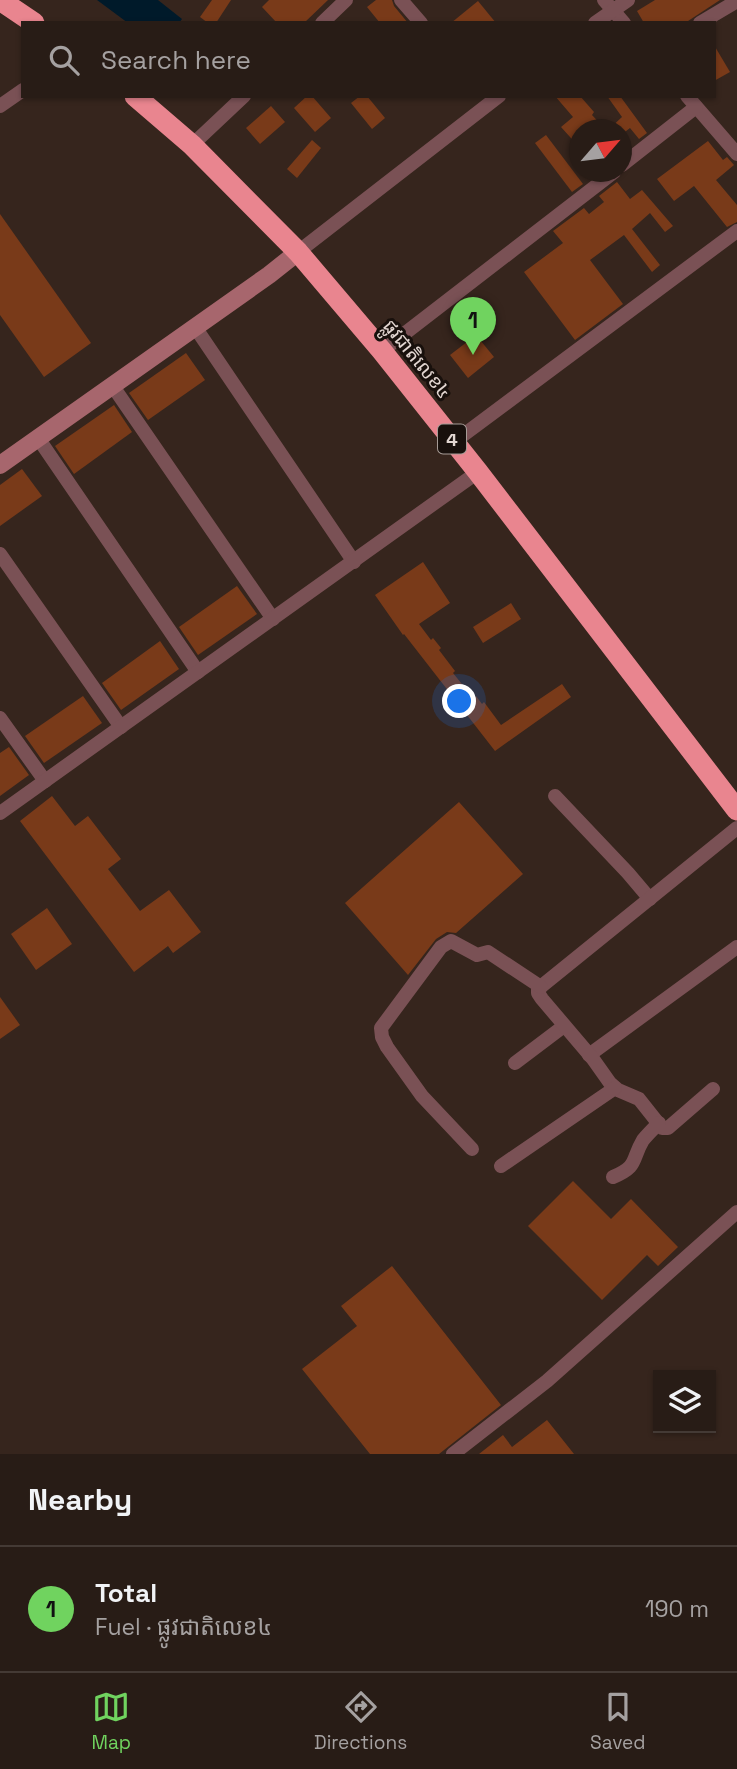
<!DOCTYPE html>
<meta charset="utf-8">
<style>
:root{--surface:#281c16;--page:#342923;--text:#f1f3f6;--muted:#a5a1a1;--line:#443a35;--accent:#70d35f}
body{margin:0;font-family:"Space Grotesk","Noto Sans Khmer",sans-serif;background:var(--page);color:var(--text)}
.controls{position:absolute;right:21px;bottom:21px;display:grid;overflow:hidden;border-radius:0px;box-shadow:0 2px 5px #0004}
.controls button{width:63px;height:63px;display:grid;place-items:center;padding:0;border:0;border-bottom:2px solid var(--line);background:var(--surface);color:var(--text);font:35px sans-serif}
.compass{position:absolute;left:569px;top:119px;width:63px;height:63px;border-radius:50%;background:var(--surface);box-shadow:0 2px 5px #0004;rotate:62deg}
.you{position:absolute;left:460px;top:702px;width:24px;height:24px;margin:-18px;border:5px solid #fff;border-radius:50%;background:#1a73e8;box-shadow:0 0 0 10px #1a73e833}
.badge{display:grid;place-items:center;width:46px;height:46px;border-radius:50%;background:var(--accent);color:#111;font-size:23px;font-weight:700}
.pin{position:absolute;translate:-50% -58px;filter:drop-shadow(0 2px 4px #0008)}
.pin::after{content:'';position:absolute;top:37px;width:24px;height:21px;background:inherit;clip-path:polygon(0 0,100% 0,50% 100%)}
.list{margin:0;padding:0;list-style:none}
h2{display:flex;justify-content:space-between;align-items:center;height:91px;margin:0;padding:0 28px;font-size:30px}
h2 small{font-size:23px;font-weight:400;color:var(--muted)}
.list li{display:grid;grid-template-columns:46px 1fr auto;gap:21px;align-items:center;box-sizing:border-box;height:126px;padding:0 28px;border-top:2px solid var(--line)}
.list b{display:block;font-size:26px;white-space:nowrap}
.list p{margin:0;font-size:23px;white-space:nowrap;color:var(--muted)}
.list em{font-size:23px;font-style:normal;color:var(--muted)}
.icon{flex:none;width:38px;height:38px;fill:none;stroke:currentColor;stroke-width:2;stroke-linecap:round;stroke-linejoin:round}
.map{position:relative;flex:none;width:737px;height:1454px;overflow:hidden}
.search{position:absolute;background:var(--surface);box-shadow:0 2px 5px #0004;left:21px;right:21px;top:21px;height:77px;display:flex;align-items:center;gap:18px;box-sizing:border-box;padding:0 24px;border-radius:0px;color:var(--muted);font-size:26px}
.sheet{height:217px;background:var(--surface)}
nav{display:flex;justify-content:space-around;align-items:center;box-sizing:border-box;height:98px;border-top:2px solid var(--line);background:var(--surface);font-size:19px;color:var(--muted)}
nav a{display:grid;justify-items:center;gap:4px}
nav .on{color:var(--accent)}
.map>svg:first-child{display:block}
.water{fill:#001a2a}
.building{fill:#793a19}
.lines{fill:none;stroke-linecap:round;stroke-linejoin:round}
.street{stroke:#7a5155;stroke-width:14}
.secondary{stroke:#a7666d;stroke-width:18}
.highway{stroke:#e9858f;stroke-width:21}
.labels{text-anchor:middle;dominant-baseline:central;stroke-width:6;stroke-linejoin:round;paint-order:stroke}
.shield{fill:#18100c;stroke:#a59b96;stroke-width:2}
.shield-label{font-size:18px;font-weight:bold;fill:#e2d6d1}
.street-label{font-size:19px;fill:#e2d6d1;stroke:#18100c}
</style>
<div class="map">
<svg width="737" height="1454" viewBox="0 0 737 1454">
<rect width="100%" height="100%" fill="#36251d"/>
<path class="water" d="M97,0h61l24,19 -3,4h-51z"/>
<g class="building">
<path d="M212,0h19l-15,23h-8l-8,-6z"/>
<path d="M269,0h59l-24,23h-27l-15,-16z"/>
<path d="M376,0h16l2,6 14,17h-28l-13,-16z"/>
<path d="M655,0h65l-35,23h-41l-7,-12z"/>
<path d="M478,1l18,22h-45z"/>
<path d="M714,45l16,27 -16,9z"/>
<path d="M307,96h5l19,22 -16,14 -21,-24z"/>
<path d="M360,96h7l18,22 -13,11 -21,-26z"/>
<path d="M555,96h25l14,16 -2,3 14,15h-27v17l-18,-20 12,-10z"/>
<path d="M607,96h13l27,37 -8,6 -9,-11 -9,7v-5h-13l14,-13z"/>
<path d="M271,106l14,16 -25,22 -14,-16z"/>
<path d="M546,135l37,49 -11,8 -37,-49z"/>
<path d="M312,140l9,8 -24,30 -10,-9z"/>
<path d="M708,141l15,19 4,-3 7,8 -18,15 21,25v17l-10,5 -33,-41 -20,15 -17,-22z"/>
<path d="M617,182l13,17 12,-9 31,36 -8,6 -15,-19 -18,16 28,36 -8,7 -28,-37 -34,25 33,44 -48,36 -51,-68 39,-29 -10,-12 31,-23 5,6 15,-12 -5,-6z"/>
<path d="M0,214l91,129 -47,34 -44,-62z"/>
<path d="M476,335l18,22 -26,21 -18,-23z"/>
<path d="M186,353l19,27 -57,40 -19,-27z"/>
<path d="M114,405l18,27 -58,42 -19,-28z"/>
<path d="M22,469l20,27 -42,30v-41z"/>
<path d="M423,562l27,41 -31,21 12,16 2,-2 8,10 -2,2 16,21 -2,2 21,26 2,-3 6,8 2,-2 17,23 61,-41 9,13 -76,54 -91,-117 -1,1 -28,-40z"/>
<path d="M237,586l20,28 -59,41 -19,-28z"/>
<path d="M511,603l10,16 -38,24 -10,-16z"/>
<path d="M160,641l19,28 -58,41 -19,-27z"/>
<path d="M83,696l19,27 -58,40 -19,-27z"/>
<path d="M9,747l20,28 -29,21v-43z"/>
<path d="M52,796l23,30 13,-10 33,43 -13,10 32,42 29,-21 32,42 -28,21 -5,-7 -34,26 -114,-151z"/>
<path d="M459,802l64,72 -67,59 -9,-1 -11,7 -28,36 -63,-72z"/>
<path d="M47,908l25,36 -36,26 -25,-36z"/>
<path d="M0,997l20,28 -20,14z"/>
<path d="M573,1181l38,38 20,-20 47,48 -20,19 -11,-11 -45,45 -74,-74z"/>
<path d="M392,1266l109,139 -62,49h-69l-68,-85 55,-43 -16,-20z"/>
<path d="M547,1420l27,34h-95l24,-19 9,12z"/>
</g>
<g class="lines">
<g class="street">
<path d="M401,0l20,23"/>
<path d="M604,0l20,23"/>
<path d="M322,23l24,-23"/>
<path d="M595,23l33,-23"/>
<path d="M700,23l37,-22"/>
<path d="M687,96l50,58"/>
<path d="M0,106l23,-16"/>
<path d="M192,145l52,-49"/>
<path d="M622,165l74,-58"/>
<path d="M298,252l201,-156"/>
<path d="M195,327l159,235"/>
<path d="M382,351l232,-179"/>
<path d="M112,385l161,234"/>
<path d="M38,438l160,234"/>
<path d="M454,442l283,-211"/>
<path d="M0,554l121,173"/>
<path d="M0,718l45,63"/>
<path d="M555,796l73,77 22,26"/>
<path d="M0,813l478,-341"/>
<path d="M589,1055l148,-108"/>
<path d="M515,1063l49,-37"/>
<path d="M713,1089l-45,39h-6l-23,-29 -21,-9 -8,-7 -17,-24 -51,-60 -4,-6v-4l199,-161"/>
<path d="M472,1149l-50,-53 -35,-49 -5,-10 -1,-9 60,-81 10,-6 26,14 11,-3 53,35"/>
<path d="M501,1166l114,-78"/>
<path d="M613,1177c26,-11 18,-17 30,-37 5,-6 10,-11 16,-17"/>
<path d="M453,1454l94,-73 190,-169"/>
</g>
<path class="secondary" d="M0,465l269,-190 29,-23"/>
<g class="highway">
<path d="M0,0l34,23"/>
<path d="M135,96l57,49 106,107 84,99 96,121 259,338"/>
</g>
</g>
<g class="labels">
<rect class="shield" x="438" y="424.5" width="28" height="29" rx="5"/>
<g class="shield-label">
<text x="452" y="439">4</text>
</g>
<g class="street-label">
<text transform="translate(417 359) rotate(51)">ផ្លូវជាតិលេខ៤</text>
</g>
</g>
</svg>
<div class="controls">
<button><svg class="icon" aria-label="layers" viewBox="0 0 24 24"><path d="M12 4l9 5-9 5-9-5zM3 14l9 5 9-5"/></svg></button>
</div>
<svg class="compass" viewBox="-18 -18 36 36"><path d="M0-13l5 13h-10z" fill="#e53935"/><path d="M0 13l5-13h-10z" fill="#a5a1a1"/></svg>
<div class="you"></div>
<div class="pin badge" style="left:473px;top:355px">1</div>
<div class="search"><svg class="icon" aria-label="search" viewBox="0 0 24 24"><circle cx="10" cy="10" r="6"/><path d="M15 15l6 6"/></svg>Search here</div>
</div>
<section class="sheet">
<h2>Nearby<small></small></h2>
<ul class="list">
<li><span class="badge">1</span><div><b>Total</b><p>Fuel · ផ្លូវជាតិលេខ៤</p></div><em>190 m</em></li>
</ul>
</section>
<nav>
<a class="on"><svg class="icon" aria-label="map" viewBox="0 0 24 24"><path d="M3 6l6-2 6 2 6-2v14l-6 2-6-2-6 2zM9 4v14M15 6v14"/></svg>Map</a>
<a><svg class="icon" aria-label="directions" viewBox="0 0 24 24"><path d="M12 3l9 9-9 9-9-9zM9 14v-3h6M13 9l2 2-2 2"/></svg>Directions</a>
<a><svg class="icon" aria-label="saved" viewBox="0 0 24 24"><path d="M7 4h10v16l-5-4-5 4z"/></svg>Saved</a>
</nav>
